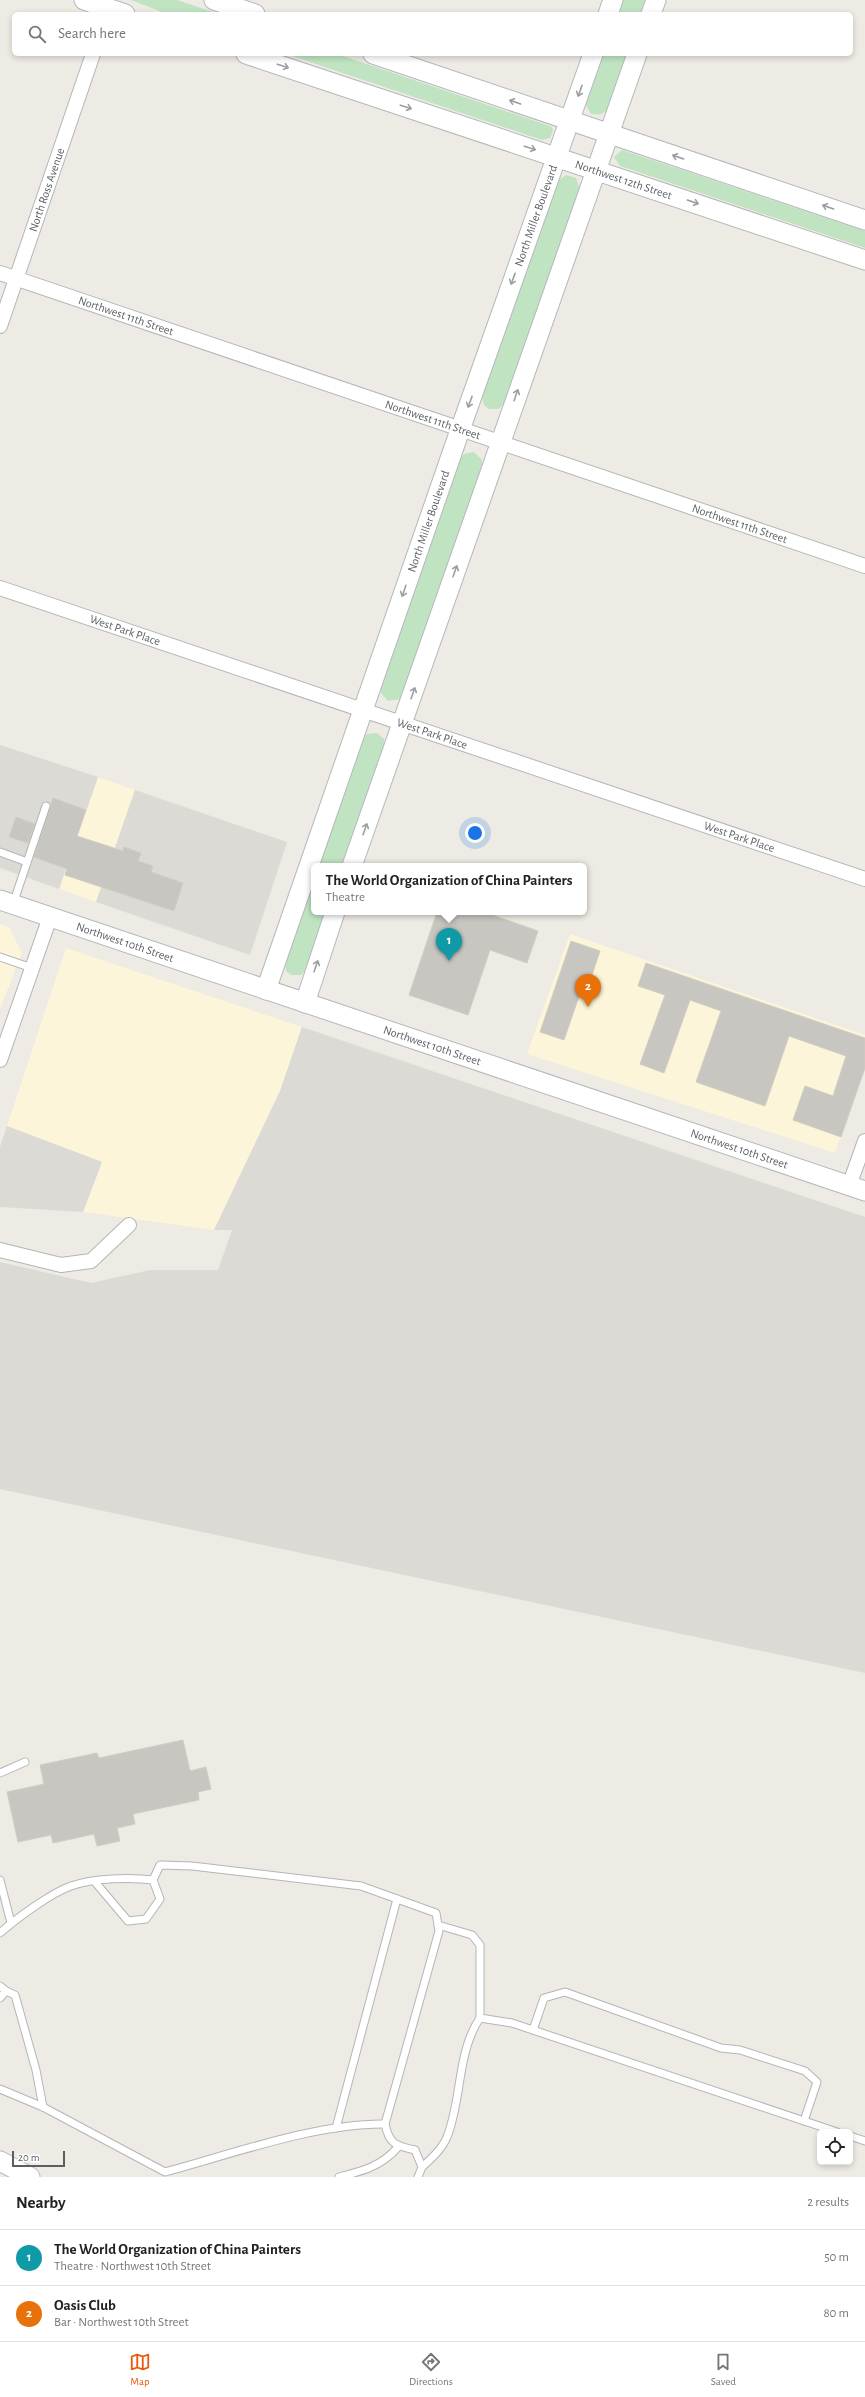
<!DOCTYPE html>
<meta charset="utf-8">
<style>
:root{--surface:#fff;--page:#f2f2f2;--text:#222;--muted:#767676;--line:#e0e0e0;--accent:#ea580c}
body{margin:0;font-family:"Alegreya Sans",sans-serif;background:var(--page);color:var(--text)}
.controls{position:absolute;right:12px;bottom:12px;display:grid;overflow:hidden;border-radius:6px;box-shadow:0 2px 6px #0003}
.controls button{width:36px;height:36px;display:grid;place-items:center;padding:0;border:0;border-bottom:1px solid var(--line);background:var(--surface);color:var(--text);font:20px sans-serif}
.scale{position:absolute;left:12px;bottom:10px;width:53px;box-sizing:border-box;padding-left:4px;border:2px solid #5b5e63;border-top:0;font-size:11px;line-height:14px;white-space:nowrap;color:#5b5e63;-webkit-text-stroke:3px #fff;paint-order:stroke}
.you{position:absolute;left:475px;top:833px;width:14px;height:14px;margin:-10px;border:3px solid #fff;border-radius:50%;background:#1a73e8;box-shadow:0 0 0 6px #1a73e833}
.badge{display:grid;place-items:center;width:26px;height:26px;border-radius:50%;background:var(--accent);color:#fff;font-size:13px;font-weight:700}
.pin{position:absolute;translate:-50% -33px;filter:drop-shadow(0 1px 2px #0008)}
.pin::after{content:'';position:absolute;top:21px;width:14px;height:12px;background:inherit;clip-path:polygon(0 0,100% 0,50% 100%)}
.popup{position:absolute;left:311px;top:863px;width:276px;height:52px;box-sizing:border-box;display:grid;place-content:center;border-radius:6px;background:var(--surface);filter:drop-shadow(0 1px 3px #0005);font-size:13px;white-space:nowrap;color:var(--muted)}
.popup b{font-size:15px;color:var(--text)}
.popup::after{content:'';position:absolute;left:50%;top:100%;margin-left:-8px;border:8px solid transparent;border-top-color:var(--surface)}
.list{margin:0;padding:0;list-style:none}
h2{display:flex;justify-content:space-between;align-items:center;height:52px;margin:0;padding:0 16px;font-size:17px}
h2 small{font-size:13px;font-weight:400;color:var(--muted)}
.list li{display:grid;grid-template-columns:26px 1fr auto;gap:12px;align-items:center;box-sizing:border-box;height:56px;padding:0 16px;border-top:1px solid var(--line)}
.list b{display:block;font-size:15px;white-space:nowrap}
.list p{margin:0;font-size:13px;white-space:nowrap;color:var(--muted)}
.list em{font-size:13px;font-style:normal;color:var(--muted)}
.icon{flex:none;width:22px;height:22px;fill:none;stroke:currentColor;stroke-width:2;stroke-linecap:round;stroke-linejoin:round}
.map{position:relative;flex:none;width:865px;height:2177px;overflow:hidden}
.search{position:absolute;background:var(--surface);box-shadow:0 2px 6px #0003;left:12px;right:12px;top:12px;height:44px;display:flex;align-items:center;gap:10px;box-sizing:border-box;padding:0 14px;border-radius:6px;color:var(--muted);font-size:15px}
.sheet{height:164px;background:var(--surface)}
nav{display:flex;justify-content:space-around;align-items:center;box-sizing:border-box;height:56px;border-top:1px solid var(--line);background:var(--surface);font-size:11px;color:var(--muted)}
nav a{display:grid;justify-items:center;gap:2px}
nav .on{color:var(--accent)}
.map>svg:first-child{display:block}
.commercial{fill:#fcf5d9}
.industrial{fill:#dcdad5}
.green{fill:#c0e4c2}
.building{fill:#c8c6c0;stroke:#d2cdc2}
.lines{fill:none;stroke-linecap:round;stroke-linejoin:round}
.lane-casing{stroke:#b4b5ba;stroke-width:9}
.street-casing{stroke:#b4b5ba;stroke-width:16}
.secondary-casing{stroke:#b5b7bd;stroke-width:21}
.lane{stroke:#fff;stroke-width:7}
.street{stroke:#fff;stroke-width:14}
.secondary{stroke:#fff;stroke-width:19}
.oneway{stroke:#9d9ea1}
.labels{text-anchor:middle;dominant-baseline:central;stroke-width:3;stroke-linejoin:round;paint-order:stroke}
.street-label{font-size:12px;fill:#5b5e63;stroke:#fff}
</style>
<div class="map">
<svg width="865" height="2177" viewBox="0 0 865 2177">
<rect width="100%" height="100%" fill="#edebe3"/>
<g class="commercial">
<path d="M98,777l37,13 -39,112 -37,-13z"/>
<path d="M0,924l9,3 13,26 -22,56z"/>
<path d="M570,934l295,101v33l-30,85 -308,-99z"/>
<path d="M66,948l236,79 -22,64 -66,139 -131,-18 19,-50 -95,-36z"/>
</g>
<g class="industrial">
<path d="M0,745l98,32 -39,112 -59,-21z"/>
<path d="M135,790l152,52 -37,113 -154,-53z"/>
<path d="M302,1027l563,190v456l-865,-184v-227l91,21 59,-13h68l14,-40h-18l66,-139z"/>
<path d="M7,1126l95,36 -19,50 -83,-5v-60z"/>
</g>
<g class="green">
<path d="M131,0h46l42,14h-52z"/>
<path d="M622,0h24l-5,14h-24z"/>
<path d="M286,54h51l210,71 5,2 1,4 -3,7 -8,2z"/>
<path d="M603,54h24l-19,55c-6,6 -9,6 -17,5l-5,-9z"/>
<path d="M622,150l243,81v17l-245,-82 -6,-9z"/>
<path d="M566,175l10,3 4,11 -76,214 -5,6h-10l-5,-4 -2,-9 77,-216z"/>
<path d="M474,452l8,8v6l-79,228 -3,5 -12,2 -7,-8v-6l80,-229 3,-4z"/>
<path d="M377,733l7,6v6l-42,121h-24l45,-128 4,-4z"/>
<path d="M314,879v33h12l-22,60 -3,3h-10l-5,-4 -1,-9z"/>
</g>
<g class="building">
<path d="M53,798l33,12 -9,26 46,15 1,-4 17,6 -3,8 15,5 -2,6 32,11 -9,28 -109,-36 2,-6 -33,-12z"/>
<path d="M16,817l19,7 -7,19 -19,-6z"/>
<path d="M437,912h47l54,19 -11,32 -37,-13 -22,65 -59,-20z"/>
<path d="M571,941l29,10 -12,36 -5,-2 -19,55 -24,-8z"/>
<path d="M646,963l219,75v30l-24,69 -48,-17 12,-34 28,10 13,-40 -57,-20 -24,70 -69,-24 25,-71 -31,-11 -26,73 -24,-9 25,-69 -27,-9z"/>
<path d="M183,1740l7,31 16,-4 5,22 -13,3 1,8 -66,14 2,10 -18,4 3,13 -23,5 -3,-12 -41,9 -2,-8 -33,7 -11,-50 37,-8 -4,-19 57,-12 2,5z"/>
</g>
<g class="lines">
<defs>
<g id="lane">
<path d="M0,852l27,10"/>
<path d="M13,904l33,-98"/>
<path d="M0,957l32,11"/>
<path d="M0,1773l25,-11"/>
<path d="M0,1880l11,43"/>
<path d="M153,1880l7,-15 32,1 169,20 75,27 3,18 -54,193c4,20 11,22 30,26l7,17 -4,10"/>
<path d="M438,1925l34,10 8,10v73"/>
<path d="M0,1933c17,-15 51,-40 71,-47 22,-8 60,-9 82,-6l7,19 -14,20 -18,2 -33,-39"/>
<path d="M0,1986l6,5 -6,7"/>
<path d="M6,1991l9,4 21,75 7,37"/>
<path d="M533,2030l11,-32 21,-6 156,56 19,2 65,21 12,11 -13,39"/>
<path d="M0,2089l43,18 122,65c67,-18 152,-49 220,-48"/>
<path d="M336,2128l61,-229"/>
<path d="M850,2136l15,5"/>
<path d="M422,2167c10,-9 20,-18 25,-30 15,-37 10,-86 33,-119l32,5 325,109"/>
<path d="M339,2177c24,-6 43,-11 59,-30"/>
</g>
<g id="street">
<path id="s1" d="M0,273l865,293"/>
<path id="s2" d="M0,326l93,-272"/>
<path id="s3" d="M0,588l865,291"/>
<path d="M0,1060l50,-143"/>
<path d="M849,1186l16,-45"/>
<path d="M0,1250l61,15 30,-4 38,-36"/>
</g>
<g id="secondary">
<path d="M84,0l41,14"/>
<path d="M214,0l41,14"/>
<path d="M608,14l5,-14"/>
<path d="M651,14l5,-14"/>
<path id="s4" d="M246,54l619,206"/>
<path d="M373,54l492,166"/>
<path d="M352,866l285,-812"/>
<path id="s5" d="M0,900l865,291"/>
<path id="s6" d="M266,990l194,-560 133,-376"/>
<path d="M305,1003l30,-91"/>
<path d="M0,2161l30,16"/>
</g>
</defs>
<use href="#lane" class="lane-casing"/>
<use href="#street" class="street-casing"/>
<use href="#secondary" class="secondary-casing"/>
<use href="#lane" class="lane"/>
<use href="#street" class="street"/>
<use href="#secondary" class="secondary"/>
</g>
<defs><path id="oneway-shaft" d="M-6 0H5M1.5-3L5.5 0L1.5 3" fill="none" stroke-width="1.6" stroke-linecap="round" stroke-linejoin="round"/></defs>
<g class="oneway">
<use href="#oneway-shaft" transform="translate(283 66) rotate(18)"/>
<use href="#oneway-shaft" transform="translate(580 91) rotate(110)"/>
<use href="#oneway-shaft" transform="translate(515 102) rotate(-161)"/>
<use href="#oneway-shaft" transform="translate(406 107) rotate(18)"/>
<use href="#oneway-shaft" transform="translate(530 148) rotate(18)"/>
<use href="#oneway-shaft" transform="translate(678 157) rotate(-161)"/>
<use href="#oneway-shaft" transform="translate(693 202) rotate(19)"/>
<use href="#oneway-shaft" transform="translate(828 207) rotate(-161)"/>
<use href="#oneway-shaft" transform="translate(513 279) rotate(110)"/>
<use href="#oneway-shaft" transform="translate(516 395) rotate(-71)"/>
<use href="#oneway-shaft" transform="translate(470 402) rotate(110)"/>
<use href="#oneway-shaft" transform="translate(455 571) rotate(-71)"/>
<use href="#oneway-shaft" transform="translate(404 591) rotate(109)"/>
<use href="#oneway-shaft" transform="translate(413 693) rotate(-71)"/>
<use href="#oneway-shaft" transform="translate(365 829) rotate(-71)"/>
<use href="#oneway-shaft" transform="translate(316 966) rotate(-71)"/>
</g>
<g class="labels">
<g class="street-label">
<text stroke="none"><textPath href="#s4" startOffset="398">Northwest 12th Street</textPath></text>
<text stroke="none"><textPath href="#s2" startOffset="144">North Ross Avenue</textPath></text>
<text stroke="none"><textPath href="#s6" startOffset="820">North Miller Boulevard</textPath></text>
<text stroke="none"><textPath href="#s1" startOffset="133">Northwest 11th Street</textPath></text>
<text stroke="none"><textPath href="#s1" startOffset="457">Northwest 11th Street</textPath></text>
<text stroke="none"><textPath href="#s6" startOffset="496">North Miller Boulevard</textPath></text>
<text stroke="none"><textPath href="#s1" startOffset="781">Northwest 11th Street</textPath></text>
<text stroke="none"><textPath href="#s3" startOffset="132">West Park Place</textPath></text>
<text stroke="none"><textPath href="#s3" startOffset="456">West Park Place</textPath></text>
<text stroke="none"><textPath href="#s3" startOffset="780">West Park Place</textPath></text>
<text stroke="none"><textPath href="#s5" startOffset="132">Northwest 10th Street</textPath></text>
<text stroke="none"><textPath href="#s5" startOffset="456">Northwest 10th Street</textPath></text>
<text stroke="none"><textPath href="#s5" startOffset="780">Northwest 10th Street</textPath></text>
</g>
</g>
</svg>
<div class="controls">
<button><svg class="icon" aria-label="locate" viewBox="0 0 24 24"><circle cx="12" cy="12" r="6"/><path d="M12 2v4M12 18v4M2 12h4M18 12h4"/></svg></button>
</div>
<div class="scale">20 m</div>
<div class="you"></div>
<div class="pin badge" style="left:449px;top:961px;background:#0f9aa8">1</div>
<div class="popup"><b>The World Organization of China Painters</b>Theatre</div>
<div class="pin badge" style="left:588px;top:1007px;background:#e8710a">2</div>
<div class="search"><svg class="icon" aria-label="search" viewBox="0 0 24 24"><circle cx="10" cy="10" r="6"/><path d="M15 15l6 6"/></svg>Search here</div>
</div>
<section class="sheet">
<h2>Nearby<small>2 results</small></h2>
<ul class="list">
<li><span class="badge" style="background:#0f9aa8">1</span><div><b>The World Organization of China Painters</b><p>Theatre · Northwest 10th Street</p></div><em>50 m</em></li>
<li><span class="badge" style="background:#e8710a">2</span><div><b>Oasis Club</b><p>Bar · Northwest 10th Street</p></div><em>80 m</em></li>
</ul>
</section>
<nav>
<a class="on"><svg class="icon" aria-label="map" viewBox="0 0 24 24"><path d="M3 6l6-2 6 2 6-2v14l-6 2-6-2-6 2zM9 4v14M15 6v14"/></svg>Map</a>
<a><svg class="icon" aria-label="directions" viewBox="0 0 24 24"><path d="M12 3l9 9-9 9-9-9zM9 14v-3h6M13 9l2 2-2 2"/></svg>Directions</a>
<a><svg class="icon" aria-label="saved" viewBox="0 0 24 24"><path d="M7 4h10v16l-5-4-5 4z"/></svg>Saved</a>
</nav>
